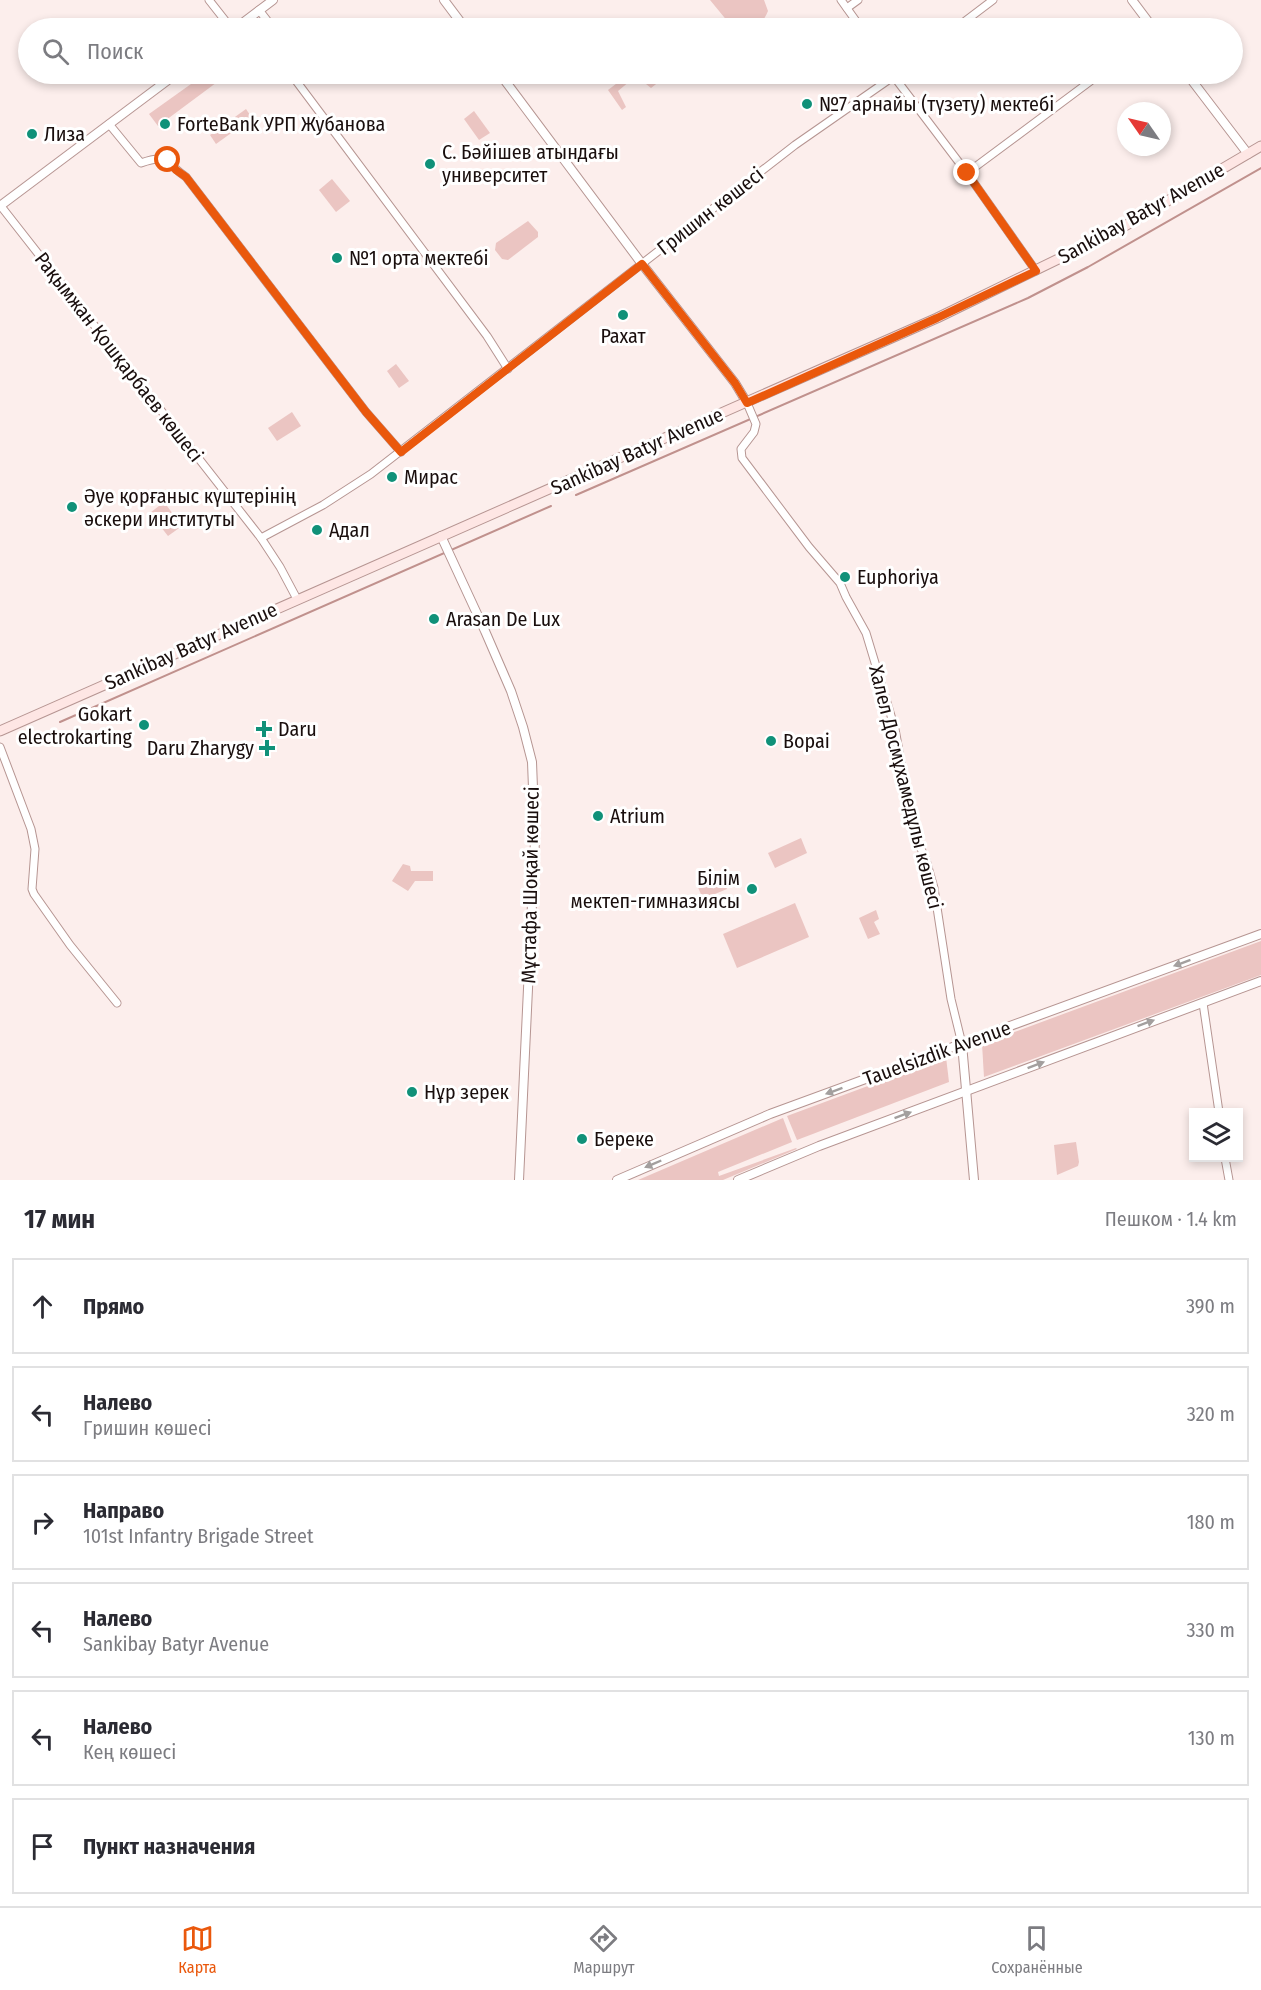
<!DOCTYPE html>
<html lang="ru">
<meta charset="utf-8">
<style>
:root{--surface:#fff;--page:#f2f2f3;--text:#2b2b33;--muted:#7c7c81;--line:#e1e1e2;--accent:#ea580c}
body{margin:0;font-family:"Fira Sans Condensed",sans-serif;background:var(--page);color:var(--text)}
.controls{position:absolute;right:18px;bottom:18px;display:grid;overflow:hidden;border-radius:0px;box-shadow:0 3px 9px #0003}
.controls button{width:54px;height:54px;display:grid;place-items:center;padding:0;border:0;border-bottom:2px solid var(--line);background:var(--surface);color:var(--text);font:30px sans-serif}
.compass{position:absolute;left:1117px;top:102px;width:54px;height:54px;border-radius:50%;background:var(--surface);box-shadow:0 3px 9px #0003;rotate:304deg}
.stop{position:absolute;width:18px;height:18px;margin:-14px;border:4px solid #ea580c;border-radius:50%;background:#fff}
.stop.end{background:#ea580c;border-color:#fff;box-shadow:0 2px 6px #0008}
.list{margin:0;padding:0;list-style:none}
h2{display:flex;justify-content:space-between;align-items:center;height:78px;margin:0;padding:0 24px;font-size:26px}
h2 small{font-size:20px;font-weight:400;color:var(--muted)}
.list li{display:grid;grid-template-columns:39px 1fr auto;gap:18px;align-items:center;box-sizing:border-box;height:96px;margin:0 12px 12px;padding:0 12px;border:2px solid var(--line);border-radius:0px}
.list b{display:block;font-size:22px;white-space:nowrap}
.list p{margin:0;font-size:20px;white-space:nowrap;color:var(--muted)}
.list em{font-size:20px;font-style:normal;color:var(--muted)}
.icon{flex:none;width:33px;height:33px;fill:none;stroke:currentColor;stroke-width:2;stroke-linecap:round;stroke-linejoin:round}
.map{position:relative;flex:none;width:1261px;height:1180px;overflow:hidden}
.search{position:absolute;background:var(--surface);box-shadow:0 3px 9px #0003;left:18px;right:18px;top:18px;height:66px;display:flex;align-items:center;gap:15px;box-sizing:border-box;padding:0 21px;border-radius:33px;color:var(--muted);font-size:22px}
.sheet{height:726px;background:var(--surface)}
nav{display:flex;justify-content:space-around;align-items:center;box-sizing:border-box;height:84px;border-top:2px solid var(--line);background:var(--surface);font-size:16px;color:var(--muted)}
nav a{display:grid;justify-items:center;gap:3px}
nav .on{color:var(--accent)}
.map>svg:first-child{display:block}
.green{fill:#ebc5c2}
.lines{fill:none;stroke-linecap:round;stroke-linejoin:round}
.stream{stroke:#c0918d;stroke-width:2}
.minor-casing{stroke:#b69592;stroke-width:9}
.tertiary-casing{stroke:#b69592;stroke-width:10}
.secondary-casing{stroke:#b69592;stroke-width:11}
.minor{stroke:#fff;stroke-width:7}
.tertiary{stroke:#fff;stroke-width:8}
.secondary{stroke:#fee6e4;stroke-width:9}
.oneway{fill:#a39f9e}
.route{stroke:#ea580c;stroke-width:8}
.poi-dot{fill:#109179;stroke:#fff;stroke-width:2}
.labels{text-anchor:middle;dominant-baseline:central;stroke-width:6;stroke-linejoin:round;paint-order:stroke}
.poi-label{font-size:20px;fill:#190e0d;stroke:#fff;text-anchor:start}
.street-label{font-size:20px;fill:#190e0d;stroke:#fff}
</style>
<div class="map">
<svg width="1261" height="1180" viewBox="0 0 1261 1180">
<rect width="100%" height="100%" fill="#fceeec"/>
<g class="green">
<path d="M710,0h54l4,11c-8,19 -16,18 -35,17z"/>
<path d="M205,74h23l-70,52 -9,-12z"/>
<path d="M629,74h40l-18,14 -15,-12 -18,15 8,16 -4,3 -14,-20z"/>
<path d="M246,109l6,9 -36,26 -6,-9z"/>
<path d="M474,111l16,22 -11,7 -15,-21z"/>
<path d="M332,179l18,22 -14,11 -17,-22z"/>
<path d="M528,221l10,11v5l-30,23 -6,-1 -7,-9 1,-7z"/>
<path d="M396,364l13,17 -10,7 -12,-17z"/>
<path d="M292,412l9,14 -24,15 -9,-13z"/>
<path d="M164,502l18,24 -14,10 -18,-23z"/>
<path d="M801,838l6,15 -32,15 -7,-15z"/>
<path d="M403,864l7,2 1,5h22v10h-18l-7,10 -16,-10z"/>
<path d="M721,875l6,14 -24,10 -6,-14z"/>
<path d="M795,903l14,34 -72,31 -14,-34z"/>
<path d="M876,910l3,9 -5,3 6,12 -12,5 -9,-21z"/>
<path d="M1261,941v34l-277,102 -2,-33z"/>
<path d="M946,1057l3,25 -152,58 -10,-24z"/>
<path d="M783,1118l9,24 -74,30 1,4 77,-28 1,1 -74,31h-85z"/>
<path d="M1076,1142l3,20 -1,4 -21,9 -3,-30z"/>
</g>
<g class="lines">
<g class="stream">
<path d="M576,495l452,-197 60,-31 173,-99"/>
<path d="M60,722l491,-216"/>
</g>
<defs>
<g id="minor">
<path d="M209,0l22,28"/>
<path d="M841,0l20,28"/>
<path d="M847,8l11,-8"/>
<path d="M259,10l14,18"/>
<path d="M956,28l37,-28"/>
<path d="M291,74l196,262 21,33"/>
<path d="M892,74l75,99 69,98"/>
<path d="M109,124l32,39c28,-10 24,0 45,14l180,235 35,40"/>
<path d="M967,173l133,-99"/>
<path d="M0,205l261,333 19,29 17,32"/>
<path d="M747,403l9,21 -2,8 -13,17 1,9 67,89 31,36 6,14 20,36 29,96 19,104 12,27 8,28 17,111 11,45"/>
<path d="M261,538l62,-33 48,-31 424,-329 102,-71"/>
<path d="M0,747l31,82 4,20 -3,40 2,5 36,51 47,58"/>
<path d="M1203,1003l16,109"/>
<path d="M1225,1158l4,22"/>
</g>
<g id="tertiary">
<path d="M444,0l21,28"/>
<path d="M1132,0l21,28"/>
<path d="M236,28l37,-28"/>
<path d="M500,74l142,190 93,119 12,20"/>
<path d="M1187,74l61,80"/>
<path d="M0,206l176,-132"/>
<path d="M441,536l44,95 26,60 12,36 9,35 3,78 -16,340"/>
<path d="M962,1044l12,136"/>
<path d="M617,1180l153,-66 491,-180"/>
<path d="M738,1180l81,-34 442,-165"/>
</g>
<path id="secondary" d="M0,731l937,-413 181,-88 143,-84"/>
</defs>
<use href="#minor" class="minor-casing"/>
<use href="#tertiary" class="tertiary-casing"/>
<use href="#secondary" class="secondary-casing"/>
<use href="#minor" class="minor"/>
<use href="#tertiary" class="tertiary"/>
<use href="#secondary" class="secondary"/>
</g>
<defs><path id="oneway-solid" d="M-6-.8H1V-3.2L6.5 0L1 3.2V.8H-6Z" transform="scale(1.5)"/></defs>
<g class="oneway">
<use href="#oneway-solid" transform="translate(1182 963) rotate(160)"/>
<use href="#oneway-solid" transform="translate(1146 1023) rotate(-20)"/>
<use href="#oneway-solid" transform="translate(1036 1065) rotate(-21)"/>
<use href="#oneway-solid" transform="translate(834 1091) rotate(160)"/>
<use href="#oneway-solid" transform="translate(903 1115) rotate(-20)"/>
<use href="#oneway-solid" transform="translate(653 1164) rotate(157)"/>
</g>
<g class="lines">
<path class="route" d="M168,160l8,10 10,7 180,235 35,40 241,-188 93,119 12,20 190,-85 99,-47 -69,-98"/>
</g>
<g class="poi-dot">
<circle cx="807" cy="104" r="6"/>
<circle cx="165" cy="124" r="6"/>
<circle cx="32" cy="134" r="6"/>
<circle cx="430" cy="164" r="6"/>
<circle cx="337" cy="258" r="6"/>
<circle cx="623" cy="315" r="6"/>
<circle cx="392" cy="477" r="6"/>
<circle cx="72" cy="507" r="6"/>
<circle cx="317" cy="530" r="6"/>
<circle cx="845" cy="577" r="6"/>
<circle cx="434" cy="619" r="6"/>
<circle cx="144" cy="725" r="6"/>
<path d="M261 720h6v6h6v6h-6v6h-6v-6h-6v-6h6z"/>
<circle cx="771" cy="741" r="6"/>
<path d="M264 739h6v6h6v6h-6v6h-6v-6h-6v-6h6z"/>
<circle cx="598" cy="816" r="6"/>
<circle cx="752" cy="889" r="6"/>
<circle cx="412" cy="1092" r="6"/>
<circle cx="582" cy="1139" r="6"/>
</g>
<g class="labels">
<g class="poi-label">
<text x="819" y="104">№7 арнайы (түзету) мектебі</text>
<text x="177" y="124">ForteBank УРП Жубанова</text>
<text x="44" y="134">Лиза</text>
<text x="442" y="152">С. Бәйішев атындағы<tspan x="442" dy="23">университет</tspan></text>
<text x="349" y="258">№1 орта мектебі</text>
<text x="623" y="336" text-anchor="middle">Рахат</text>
<text x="404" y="477">Мирас</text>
<text x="84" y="496">Әуе қорғаныс күштерінің<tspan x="84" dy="23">әскери институты</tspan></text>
<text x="329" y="530">Адал</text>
<text x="857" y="577">Euphoriya</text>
<text x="446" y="619">Arasan De Lux</text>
<text x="132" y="714" text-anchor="end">Gokart<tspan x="132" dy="23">electrokarting</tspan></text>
<text x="278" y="729">Daru</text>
<text x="783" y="741">Bopai</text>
<text x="254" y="748" text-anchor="end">Daru Zharygy</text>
<text x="610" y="816">Atrium</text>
<text x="740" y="878" text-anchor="end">Білім<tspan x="740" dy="23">мектеп-гимназиясы</tspan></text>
<text x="424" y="1092">Нұр зерек</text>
<text x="594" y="1139">Береке</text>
</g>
<g class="street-label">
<text transform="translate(710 211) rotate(-38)">Гришин көшесі</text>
<text transform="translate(1141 213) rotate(-29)">Sankibay Batyr Avenue</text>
<text transform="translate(119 357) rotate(52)">Рақымжан Қошқарбаев көшесі</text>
<text transform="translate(637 451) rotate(-24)">Sankibay Batyr Avenue</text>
<text transform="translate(191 646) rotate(-24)">Sankibay Batyr Avenue</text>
<text transform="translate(906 787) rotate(76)">Халел Досмұхамедұлы көшесі</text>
<text transform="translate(530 885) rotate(-89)">Мұстафа Шоқай көшесі</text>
<text transform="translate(937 1053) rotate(-20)">Tauelsizdik Avenue</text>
</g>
</g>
</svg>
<div class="controls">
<button><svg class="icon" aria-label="layers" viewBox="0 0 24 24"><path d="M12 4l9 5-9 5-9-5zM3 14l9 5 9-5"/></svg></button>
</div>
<svg class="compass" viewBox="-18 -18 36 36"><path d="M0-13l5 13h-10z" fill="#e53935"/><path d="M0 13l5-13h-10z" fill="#7c7c81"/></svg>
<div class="stop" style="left:168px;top:160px"></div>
<div class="stop end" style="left:967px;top:173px"></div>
<div class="search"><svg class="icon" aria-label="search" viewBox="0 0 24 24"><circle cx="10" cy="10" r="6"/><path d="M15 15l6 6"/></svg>Поиск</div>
</div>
<section class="sheet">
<h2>17 мин<small>Пешком · 1.4 km</small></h2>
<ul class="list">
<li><svg class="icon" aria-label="ahead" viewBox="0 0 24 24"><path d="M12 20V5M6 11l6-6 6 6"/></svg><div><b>Прямо</b></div><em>390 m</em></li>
<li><svg class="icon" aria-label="left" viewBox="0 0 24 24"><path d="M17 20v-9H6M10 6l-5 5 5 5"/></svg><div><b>Налево</b><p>Гришин көшесі</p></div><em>320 m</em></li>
<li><svg class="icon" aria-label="right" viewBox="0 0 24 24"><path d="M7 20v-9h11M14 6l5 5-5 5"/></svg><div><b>Направо</b><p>101st Infantry Brigade Street</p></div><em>180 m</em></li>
<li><svg class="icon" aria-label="left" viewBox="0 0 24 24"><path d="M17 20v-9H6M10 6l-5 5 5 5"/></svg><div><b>Налево</b><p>Sankibay Batyr Avenue</p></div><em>330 m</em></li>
<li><svg class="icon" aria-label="left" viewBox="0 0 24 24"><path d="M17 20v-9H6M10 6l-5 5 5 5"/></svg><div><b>Налево</b><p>Кең көшесі</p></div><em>130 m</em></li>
<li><svg class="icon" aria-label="arrive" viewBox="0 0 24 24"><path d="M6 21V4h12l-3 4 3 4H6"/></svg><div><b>Пункт назначения</b></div></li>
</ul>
</section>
<nav>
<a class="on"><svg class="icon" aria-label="map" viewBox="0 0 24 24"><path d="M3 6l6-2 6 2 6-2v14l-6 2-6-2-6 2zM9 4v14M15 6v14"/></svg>Карта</a>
<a><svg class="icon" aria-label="directions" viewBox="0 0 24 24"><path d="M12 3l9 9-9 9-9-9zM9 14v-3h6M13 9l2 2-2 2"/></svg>Маршрут</a>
<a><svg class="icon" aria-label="saved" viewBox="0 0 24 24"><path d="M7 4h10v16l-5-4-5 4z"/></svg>Сохранённые</a>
</nav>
